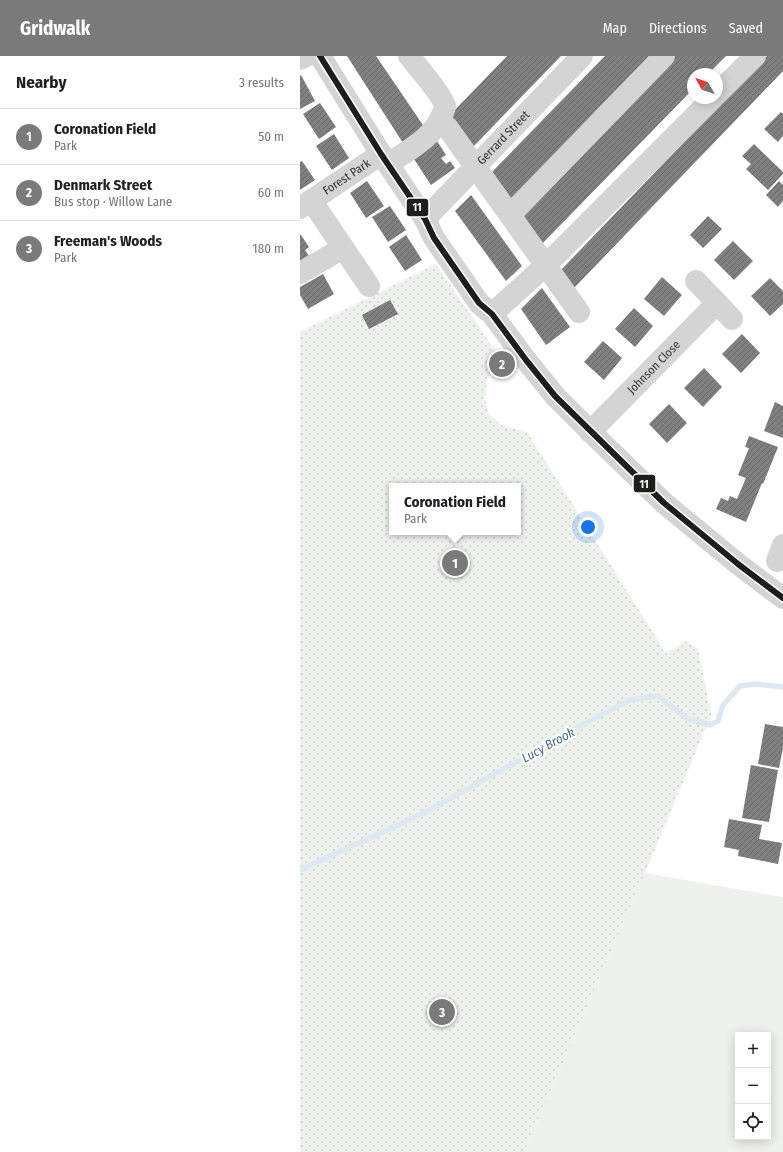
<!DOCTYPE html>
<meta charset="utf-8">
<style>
:root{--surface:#fff;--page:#f6f6f6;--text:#202124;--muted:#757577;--line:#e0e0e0;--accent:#7a7a7a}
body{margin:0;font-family:"Fira Sans Condensed",sans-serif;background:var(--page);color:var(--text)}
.controls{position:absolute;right:12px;bottom:12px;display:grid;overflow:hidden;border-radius:0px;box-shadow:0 2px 10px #0003}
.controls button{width:36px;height:36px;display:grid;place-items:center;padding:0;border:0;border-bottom:1px solid var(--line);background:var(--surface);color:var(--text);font:20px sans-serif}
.compass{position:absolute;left:387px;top:12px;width:36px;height:36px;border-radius:50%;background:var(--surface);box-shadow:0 2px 10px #0003;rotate:310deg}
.you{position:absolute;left:288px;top:471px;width:14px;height:14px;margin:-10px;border:3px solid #fff;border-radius:50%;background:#1a73e8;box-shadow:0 0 0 6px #1a73e833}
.badge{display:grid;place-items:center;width:26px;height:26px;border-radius:50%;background:var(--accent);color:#fff;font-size:13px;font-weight:700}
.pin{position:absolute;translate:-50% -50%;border:2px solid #fff;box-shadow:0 1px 4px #0006}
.popup{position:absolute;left:89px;top:427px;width:132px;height:52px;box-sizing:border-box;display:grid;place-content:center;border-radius:0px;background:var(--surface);filter:drop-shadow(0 1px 3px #0005);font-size:13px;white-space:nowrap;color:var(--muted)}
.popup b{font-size:15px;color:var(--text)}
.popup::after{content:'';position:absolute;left:50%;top:100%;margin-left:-8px;border:8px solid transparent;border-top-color:var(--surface)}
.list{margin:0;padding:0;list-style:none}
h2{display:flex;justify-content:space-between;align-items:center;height:52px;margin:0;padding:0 16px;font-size:17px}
h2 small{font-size:13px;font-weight:400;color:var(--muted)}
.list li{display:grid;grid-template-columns:26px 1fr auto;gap:12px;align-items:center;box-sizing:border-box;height:56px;padding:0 16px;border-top:1px solid var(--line)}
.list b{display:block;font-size:15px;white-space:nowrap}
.list p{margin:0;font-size:13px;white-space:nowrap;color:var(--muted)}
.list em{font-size:13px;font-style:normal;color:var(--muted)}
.icon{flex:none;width:22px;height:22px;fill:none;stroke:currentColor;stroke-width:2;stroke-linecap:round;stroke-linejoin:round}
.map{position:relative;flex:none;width:483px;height:1096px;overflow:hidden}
header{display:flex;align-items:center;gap:24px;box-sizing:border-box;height:56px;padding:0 20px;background:var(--accent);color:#fff}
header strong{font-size:19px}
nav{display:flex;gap:22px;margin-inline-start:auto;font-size:14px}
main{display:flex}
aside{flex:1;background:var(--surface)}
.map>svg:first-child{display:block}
.grass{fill:#eef2ec;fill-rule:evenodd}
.park{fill:url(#park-dots);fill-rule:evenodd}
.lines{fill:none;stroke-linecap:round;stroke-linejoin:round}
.stream{stroke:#dfe8f0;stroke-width:5.5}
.building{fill:url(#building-hatch)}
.minor{stroke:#d4d4d4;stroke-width:22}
.bus-1-casing{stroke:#fff;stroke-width:9}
.bus-1{stroke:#1d1d1b;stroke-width:6}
.labels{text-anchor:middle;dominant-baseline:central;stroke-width:4;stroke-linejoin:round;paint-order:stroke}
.street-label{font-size:12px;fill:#323232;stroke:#fff}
.water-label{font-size:13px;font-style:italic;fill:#496b8a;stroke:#fff}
.line-badge{stroke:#fff;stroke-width:1.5}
.badge-label{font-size:11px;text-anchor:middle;font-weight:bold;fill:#fff}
</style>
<header>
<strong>Gridwalk</strong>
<nav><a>Map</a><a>Directions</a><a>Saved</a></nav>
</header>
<main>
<aside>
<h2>Nearby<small>3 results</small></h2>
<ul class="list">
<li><span class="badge">1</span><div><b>Coronation Field</b><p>Park</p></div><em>50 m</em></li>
<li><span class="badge">2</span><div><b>Denmark Street</b><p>Bus stop · Willow Lane</p></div><em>60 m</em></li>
<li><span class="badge">3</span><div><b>Freeman's Woods</b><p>Park</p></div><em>180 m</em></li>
</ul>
</aside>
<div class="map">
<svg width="483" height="1096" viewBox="0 0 483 1096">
<defs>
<pattern id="park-dots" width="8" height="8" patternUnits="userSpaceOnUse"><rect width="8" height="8" fill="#eef2ec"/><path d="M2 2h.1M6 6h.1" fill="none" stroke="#cdd0cb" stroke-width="1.8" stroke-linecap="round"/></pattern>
<pattern id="building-hatch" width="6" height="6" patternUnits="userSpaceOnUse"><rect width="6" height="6" fill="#808080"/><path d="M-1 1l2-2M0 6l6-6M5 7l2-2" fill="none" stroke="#696969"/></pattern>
</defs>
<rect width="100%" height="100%" fill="#fff"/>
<path class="grass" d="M345,817l138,24v255h-259zM438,979h30v102h-30z"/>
<path class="park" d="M136,208l62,91 -11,25 -2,19 4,15 12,11 26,7 139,221 19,-12 13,8 14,69 -8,14 -59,141 -121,279h-224v-820zM92,430h126v46h-126z"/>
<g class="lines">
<path class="stream" d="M0,814l128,-59 163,-91 39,-20 28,-4 30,23 22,6 8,-4 5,-16 17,-19 15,-2 28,3"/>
</g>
<g class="building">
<path d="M47,0h29l49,72 -22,15z"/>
<path d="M207,0h54l-89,92 -22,-33z"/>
<path d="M305,0h52l-144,149 -23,-31z"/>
<path d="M368,0h58l-18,18h-15v15l-153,157 -22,-35z"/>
<path d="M467,0h16v15l-209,217 -15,-16z"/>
<path d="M1,19l14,26 -15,8v-33z"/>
<path d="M20,47l16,24 -17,12 -16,-25z"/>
<path d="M481,56l2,2v22l-5,6 -14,-13z"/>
<path d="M34,78l15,24 -17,12 -16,-24z"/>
<path d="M137,85l9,14 -5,3 5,6 4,-3 5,7 -24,17 -21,-32z"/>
<path d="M454,88l29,28v2l-15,16 -22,-21 5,-5 -9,-8z"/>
<path d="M2,105l13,19 -15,10v-28z"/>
<path d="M67,125l17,25 -18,12 -16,-25z"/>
<path d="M479,125l4,4v16l-5,6 -12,-12z"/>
<path d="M171,139l51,71 -16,15 -51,-70z"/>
<path d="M90,150l16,24 -18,12 -16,-25z"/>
<path d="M408,160l14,13 -19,19 -13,-13z"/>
<path d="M0,179h1l8,12 -4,3 4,6 -9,6z"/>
<path d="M106,179l16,25 -17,11 -16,-24z"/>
<path d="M433,185l20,20 -19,19 -20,-20z"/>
<path d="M23,218l11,20 -26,15 -8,-14v-8z"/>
<path d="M362,221l20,18 -18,21 -20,-17z"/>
<path d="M470,222l13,13v13l-13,12 -19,-20z"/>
<path d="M242,232l28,39 -24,18 -25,-36z"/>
<path d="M90,244l8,14 -29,15 -7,-14z"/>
<path d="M334,252l19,18 -18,21 -20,-18z"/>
<path d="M442,278l18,19 -19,20 -19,-19z"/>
<path d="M303,285l19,17 -18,22 -20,-18z"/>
<path d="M404,312l18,19 -19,20 -19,-19z"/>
<path d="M475,346l8,4v32l-19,-7z"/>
<path d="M369,348l18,19 -20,20 -18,-19z"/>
<path d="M449,380l29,11 -15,37 -1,-1 -16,39 -30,-13 5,-11 7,3 2,-5 7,3 9,-21 -8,-3 11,-27 -4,-1z"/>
<path d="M465,668l18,3v21l-4,20 -21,-4z"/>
<path d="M451,709l27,5 -9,52 -27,-4z"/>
<path d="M429,763l33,6 -3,14 23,4 -4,21 -40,-8 1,-6 -15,-3z"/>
</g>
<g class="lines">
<g class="minor">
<path d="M20,0l61,98 44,65 9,19 45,65 13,11 34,46 29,36 44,44 65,63 74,61 45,34"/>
<path d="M0,3l6,-3"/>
<path d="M417,38l38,-38"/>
<path d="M147,71l132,185"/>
<path d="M88,108c19,-13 45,-26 54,-49 1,-3 3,-6 3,-9 -2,-10 -28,-40 -36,-50"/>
<path d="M11,144l58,86"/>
<path id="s1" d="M0,152l81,-54"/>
<path d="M210,159l154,-159"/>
<path id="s2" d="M125,163l157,-163"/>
<path d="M0,217l43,-25"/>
<path d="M417,247l15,16"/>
<path d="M192,258l54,-49 167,-167"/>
<path id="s3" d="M290,376l127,-129 -21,-22"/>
<path d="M477,505l6,-16"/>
</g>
<defs>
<path id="bus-1" d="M20,0l61,98 44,65 9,19 45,65 13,11 34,46 29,36 109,107 74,61 45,34"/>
</defs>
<use href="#bus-1" class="bus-1-casing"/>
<use href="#bus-1" class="bus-1"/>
</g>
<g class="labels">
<g class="street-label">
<text stroke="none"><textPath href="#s2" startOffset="113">Gerrard Street</textPath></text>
<text stroke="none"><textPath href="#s1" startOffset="56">Forest Park</textPath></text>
<text stroke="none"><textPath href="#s3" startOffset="91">Johnson Close</textPath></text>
</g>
<g class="water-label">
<text transform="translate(248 689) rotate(-29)">Lucy Brook</text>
</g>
</g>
<g class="line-badge">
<rect x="106" y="142" width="23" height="19" rx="4" fill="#1d1d1b"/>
<rect x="333" y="418" width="23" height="19" rx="4" fill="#1d1d1b"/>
</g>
<g class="badge-label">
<text x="117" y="155">11</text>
<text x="344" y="432">11</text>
</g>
</svg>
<div class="controls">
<button>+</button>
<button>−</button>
<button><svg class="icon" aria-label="locate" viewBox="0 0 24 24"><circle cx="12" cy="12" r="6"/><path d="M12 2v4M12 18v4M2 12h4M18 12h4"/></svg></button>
</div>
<svg class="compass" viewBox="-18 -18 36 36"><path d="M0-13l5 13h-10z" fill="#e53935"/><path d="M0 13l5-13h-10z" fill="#757577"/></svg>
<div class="you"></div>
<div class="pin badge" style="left:155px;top:507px">1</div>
<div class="popup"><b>Coronation Field</b>Park</div>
<div class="pin badge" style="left:202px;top:308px">2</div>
<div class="pin badge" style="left:142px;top:956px">3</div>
</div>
</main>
